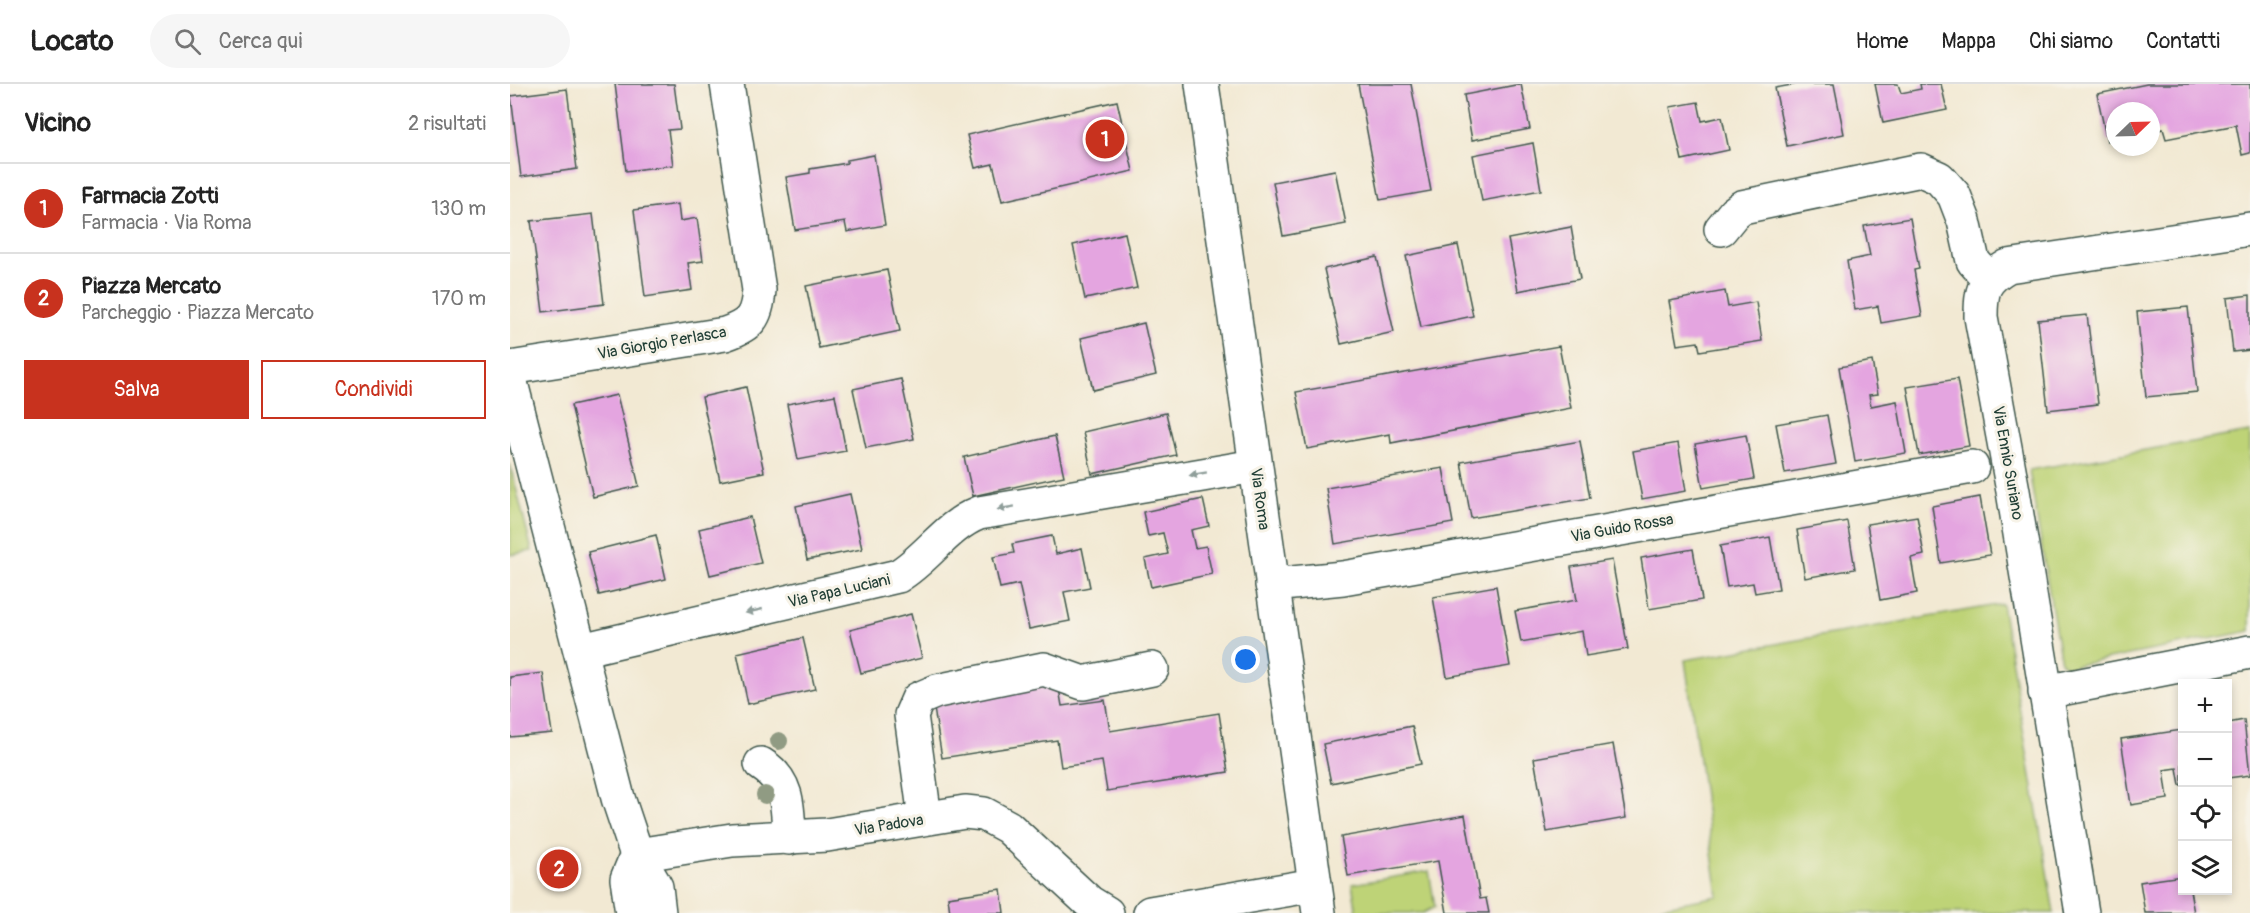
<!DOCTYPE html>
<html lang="it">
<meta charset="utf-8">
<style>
:root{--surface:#fff;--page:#f6f6f6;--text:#222;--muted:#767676;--line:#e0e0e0;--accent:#c8321e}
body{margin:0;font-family:Pangolin,sans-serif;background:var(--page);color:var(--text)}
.controls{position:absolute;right:18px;bottom:18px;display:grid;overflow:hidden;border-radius:0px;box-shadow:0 3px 9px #0003}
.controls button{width:54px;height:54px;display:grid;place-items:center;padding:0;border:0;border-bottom:2px solid var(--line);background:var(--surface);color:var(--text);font:30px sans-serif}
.compass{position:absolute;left:1596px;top:18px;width:54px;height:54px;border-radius:50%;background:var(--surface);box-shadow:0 3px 9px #0003;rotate:67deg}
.you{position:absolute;left:736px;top:576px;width:21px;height:21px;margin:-15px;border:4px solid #fff;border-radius:50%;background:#1a73e8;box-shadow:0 0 0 9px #1a73e833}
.badge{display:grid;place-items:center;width:39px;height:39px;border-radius:50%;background:var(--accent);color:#fff;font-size:20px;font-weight:700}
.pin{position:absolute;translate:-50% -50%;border:3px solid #fff;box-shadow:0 2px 6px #0006}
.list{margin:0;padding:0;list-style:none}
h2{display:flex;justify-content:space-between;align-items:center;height:78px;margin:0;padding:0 24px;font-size:26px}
h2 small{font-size:20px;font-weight:400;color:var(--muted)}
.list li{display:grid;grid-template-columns:39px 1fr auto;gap:18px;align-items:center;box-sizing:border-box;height:90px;padding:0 24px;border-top:2px solid var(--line)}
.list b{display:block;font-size:22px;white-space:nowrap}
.list p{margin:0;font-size:20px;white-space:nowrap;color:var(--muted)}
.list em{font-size:20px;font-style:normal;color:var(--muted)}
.actions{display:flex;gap:12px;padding:18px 24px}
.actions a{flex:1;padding:14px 0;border:2px solid var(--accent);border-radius:0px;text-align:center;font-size:21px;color:var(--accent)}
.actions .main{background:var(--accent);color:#fff}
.icon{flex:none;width:33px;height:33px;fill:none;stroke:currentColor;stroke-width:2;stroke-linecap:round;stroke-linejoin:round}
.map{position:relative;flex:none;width:1740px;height:829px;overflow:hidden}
header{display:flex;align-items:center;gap:36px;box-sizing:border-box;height:84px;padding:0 30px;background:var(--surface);border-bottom:2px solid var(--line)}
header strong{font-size:28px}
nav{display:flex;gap:33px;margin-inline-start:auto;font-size:21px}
.search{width:420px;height:54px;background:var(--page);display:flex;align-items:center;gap:15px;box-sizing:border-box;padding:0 21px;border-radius:33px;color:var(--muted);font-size:22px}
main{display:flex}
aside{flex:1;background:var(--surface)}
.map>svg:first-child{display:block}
.green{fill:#bed377;stroke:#6e8856;stroke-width:1.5}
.building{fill:#e4a5e0}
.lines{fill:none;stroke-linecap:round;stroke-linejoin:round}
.minor-casing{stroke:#3f574c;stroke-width:36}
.minor{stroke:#fff;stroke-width:33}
.tree{fill:#909b83}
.oneway{fill:#8f9e9a}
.labels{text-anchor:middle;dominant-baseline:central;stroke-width:6;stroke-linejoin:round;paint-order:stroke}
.street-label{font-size:16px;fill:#1f3d34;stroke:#f7f3e8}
</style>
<header>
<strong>Locato</strong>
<div class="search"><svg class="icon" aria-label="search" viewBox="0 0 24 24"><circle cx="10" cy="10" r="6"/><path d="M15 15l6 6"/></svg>Cerca qui</div>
<nav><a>Home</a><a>Mappa</a><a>Chi siamo</a><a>Contatti</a></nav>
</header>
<main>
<aside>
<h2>Vicino<small>2 risultati</small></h2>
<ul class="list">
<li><span class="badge">1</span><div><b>Farmacia Zotti</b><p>Farmacia · Via Roma</p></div><em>130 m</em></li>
<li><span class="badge">2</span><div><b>Piazza Mercato</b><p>Parcheggio · Piazza Mercato</p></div><em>170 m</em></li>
</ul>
<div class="actions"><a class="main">Salva</a><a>Condividi</a></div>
</aside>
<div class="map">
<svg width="1740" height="829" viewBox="0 0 1740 829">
<rect width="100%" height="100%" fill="#f7f3e8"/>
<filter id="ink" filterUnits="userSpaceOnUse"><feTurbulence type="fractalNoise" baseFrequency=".0167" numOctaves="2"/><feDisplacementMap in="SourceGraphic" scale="12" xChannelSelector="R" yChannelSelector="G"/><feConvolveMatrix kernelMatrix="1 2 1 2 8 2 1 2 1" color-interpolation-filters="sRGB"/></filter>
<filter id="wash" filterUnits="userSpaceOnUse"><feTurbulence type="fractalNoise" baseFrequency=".008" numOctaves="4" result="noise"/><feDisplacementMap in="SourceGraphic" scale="24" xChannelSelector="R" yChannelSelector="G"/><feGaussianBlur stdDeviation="1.35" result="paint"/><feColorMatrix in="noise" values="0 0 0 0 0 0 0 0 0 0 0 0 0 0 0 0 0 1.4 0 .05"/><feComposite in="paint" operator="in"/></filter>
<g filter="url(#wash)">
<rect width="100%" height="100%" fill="#f2e9d3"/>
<g class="green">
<path d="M1740,348v199l-182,36 -7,-4 -32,-193z"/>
<path d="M0,380l22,87 -22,4z"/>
<path d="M1492,520l52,309h-424l88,-17 -33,-236z"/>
<path d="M919,787l6,36 -12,6h-66l-5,-29z"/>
</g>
<g id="blocks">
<g class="building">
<path d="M105,0h59l6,45 -12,1 5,35 -47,6z"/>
<path d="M848,0h53l20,107 -51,9z"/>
<path d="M1011,0l9,45 -58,11 -8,-45z"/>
<path d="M1287,0h37l10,50 -57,12 -12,-58z"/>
<path d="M1365,0h23l3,9 20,-4 -1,-5h21l6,26 -64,13z"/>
<path d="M1637,0h103v69l-8,2 -6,-30 -70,14 -3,-10 -12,3v-21h-36v28l-8,2 -10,-47z"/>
<path d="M57,5l10,80 -56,8 -10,-81z"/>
<path d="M607,17l16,70 -131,30 -9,-37 -18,4 -8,-33z"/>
<path d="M1188,18l4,19 20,-4 7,33 -47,10 -12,-53z"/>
<path d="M1023,59l8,47 -59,11 -9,-46z"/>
<path d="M364,71l11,70 -38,7 -2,-10 -50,8 -9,-53 24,-4v-4l37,-6v-3z"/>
<path d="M825,86l11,54 -63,12 -10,-54z"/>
<path d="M168,120l2,17 17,-3 6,43 -15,2 4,27 -47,7 -11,-87z"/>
<path d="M83,130l11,90 -61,8 -12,-91z"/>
<path d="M1400,134l9,51 -5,1 8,46 -41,7 -3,-17 -23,4 -8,-49 23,-5 -6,-30z"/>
<path d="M1061,143l9,52 -62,12 -10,-52z"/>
<path d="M615,149l12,55 -52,11 -12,-54z"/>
<path d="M948,161l15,71 -52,11 -15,-71z"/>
<path d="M867,173l17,75 -53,12 -17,-75z"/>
<path d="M377,186l13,61 -81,17 -13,-62z"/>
<path d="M1215,207l3,16 28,-5 6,39 -62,10 -2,-9 -21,3 -8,-44z"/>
<path d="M1740,211v55l-17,2 -6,-54z"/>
<path d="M1678,223l9,85 -51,5 -9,-85z"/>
<path d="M1577,231l11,89 -50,6 -10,-90z"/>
<path d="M634,239l12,52 -63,15 -12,-52z"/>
<path d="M1049,262l12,62 -180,35 -1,-9 -83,15 -11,-57z"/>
<path d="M1362,277l6,33 -9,1 2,11 26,-5 9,52 -51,9 -16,-95z"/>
<path d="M391,295l13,60 -48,9 -13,-59z"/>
<path d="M1447,295l12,67 -50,9 -12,-68z"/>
<path d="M236,303l18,85 -44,9 -18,-84z"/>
<path d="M107,311l22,91 -46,11 -22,-92z"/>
<path d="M325,311l11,56 -48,9 -11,-56z"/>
<path d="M656,329l10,42 -84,19 -9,-42z"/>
<path d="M1317,331l9,49 -51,9 -9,-49z"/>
<path d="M1236,351l8,44 -51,9 -8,-44z"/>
<path d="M545,352l9,40 -91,20 -9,-39z"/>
<path d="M1070,357l10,57 -119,20 -10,-56z"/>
<path d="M1168,359l8,48 -44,8 -9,-48z"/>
<path d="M933,384l10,55 -118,21 -9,-56z"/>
<path d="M340,410l12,55 -55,11 -11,-54z"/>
<path d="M1470,413l10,58 -49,8 -9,-57z"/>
<path d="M693,415l6,27 -18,4 4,18 11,-2 6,28 -61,13 -6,-28 23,-5 -5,-21 -15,3 -5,-24z"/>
<path d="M1407,432l7,39 -13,3 6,35 -37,7 -13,-76z"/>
<path d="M240,433l11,46 -51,12 -11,-46z"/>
<path d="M1337,437l8,48 -50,9 -8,-48z"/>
<path d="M146,451l10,44 -67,16 -11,-43z"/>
<path d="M542,452l4,18 26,-6 8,39 -26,5 6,29 -41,8 -10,-45 -19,4 -7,-31 21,-4 -2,-9z"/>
<path d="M1260,453l9,52 -24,4 -2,-10 -26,4 -7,-41z"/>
<path d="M1183,465l9,51 -53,9 -8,-51z"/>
<path d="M1102,476l16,89 -42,7 -4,-25 -61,11 -6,-31 62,-11 -6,-33z"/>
<path d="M986,502l14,80 -63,11 -14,-80z"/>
<path d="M401,530l11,44 -61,15 -11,-43z"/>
<path d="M293,554l12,51 -67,15 -11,-51z"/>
<path d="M33,589l9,60 -42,4v-60z"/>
<path d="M548,599l4,23 43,-6 5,31 109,-18 9,59 -121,19 -5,-30 -41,6 -4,-27 -115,18 -9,-56z"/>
<path d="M1734,636l6,55 -22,3v-55z"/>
<path d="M902,642l9,38 -90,19 -8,-39z"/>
<path d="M1672,646v55h-2l-3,-17 -13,2 4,29 -37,6 -10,-66z"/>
<path d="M1103,660l13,74 -79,14 -13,-74z"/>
<path d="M955,731l15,84 6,-1 3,15h-42l-9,-52 -90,15 -7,-39z"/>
<path d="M1672,792v14h8l4,23h-49l-5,-31z"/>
<path d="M491,805l3,24h-54l-2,-16z"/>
</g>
</g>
</g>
<g filter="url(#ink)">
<use href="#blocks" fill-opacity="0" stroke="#3f574c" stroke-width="1.5"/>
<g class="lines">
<defs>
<g id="minor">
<path d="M692,0l117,829"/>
<path d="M1211,145l13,-16 8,-6 179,-37 18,8 15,17 10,26 9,40 16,18"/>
<path d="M0,284l215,-34c26,-9 32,-17 34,-44l-32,-206"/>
<path d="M0,295l108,419 19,57 19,32 3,26"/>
<path d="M762,501l71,-7 629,-111"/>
<path d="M71,566l317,-74c30,-18 48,-50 81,-63l276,-47"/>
<path d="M1535,608l205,-40"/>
<path d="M251,680c28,17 27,44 28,74"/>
<path d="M413,719l-12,-88 7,-16 19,-8 107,-22 39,14 69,-14"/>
<path d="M127,771l95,-15 95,-5 138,-23 19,2 24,13 81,75 18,11"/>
<path d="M122,829l-5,-34 10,-24"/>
<path d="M640,829l165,-28"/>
<path d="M1572,829l-69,-422 -32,-174c0,-27 2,-37 27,-51l242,-37"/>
</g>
</defs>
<use href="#minor" class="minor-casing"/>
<use href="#minor" class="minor"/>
</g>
<g class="tree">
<circle cx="269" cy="657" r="9"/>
<circle cx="255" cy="711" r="9"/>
</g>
<defs><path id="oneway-solid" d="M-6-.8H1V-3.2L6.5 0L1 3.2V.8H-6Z" transform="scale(1.5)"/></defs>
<g class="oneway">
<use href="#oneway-solid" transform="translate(688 390) rotate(170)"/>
<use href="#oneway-solid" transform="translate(496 424) rotate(170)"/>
<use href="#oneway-solid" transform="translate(244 527) rotate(167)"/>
</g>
</g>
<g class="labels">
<g class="street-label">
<text transform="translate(152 259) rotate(-10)">Via Giorgio Perlasca</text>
<text transform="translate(1498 379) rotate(80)">Via Ennio Suriano</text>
<text transform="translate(750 415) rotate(82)">Via Roma</text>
<text transform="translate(1112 444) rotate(-10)">Via Guido Rossa</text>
<text transform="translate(329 507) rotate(-13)">Via Papa Luciani</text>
<text transform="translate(379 741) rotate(-9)">Via Padova</text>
</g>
</g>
</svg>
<div class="controls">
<button>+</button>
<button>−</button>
<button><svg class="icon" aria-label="locate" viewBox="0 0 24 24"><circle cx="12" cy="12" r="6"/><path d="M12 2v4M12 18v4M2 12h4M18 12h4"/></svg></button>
<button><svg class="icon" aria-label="layers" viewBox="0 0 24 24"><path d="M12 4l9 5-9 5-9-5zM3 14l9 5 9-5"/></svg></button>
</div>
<svg class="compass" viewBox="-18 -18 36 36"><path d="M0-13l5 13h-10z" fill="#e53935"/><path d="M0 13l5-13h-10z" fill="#767676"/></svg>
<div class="you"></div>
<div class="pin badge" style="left:595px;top:55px">1</div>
<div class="pin badge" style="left:49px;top:785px">2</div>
</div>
</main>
